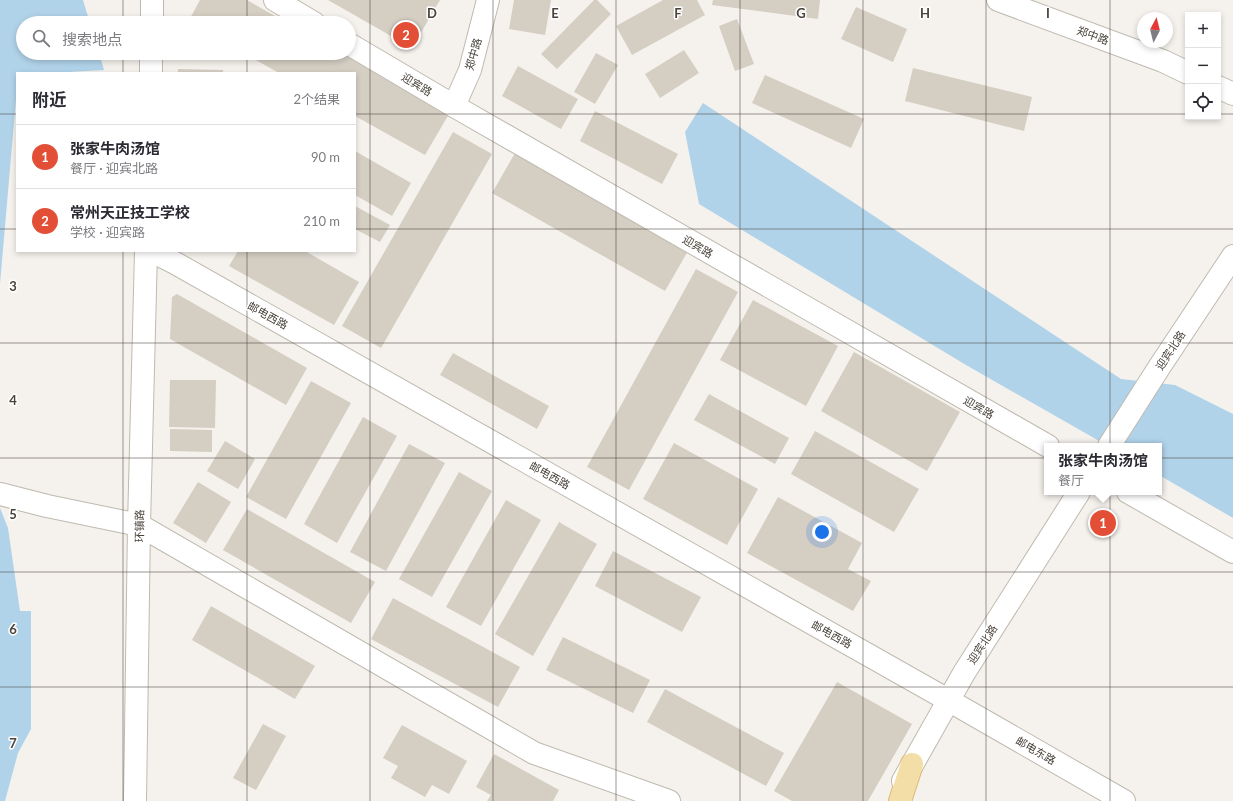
<!DOCTYPE html>
<html lang="zh">
<meta charset="utf-8">
<style>
:root{--surface:#fff;--page:#f7f7f7;--text:#2b2b33;--muted:#7c7c81;--line:#e1e1e2;--accent:#e34f36}
body{margin:0;font-family:Lato,"Noto Sans SC",sans-serif;background:var(--page);color:var(--text)}
.controls{position:absolute;right:12px;top:12px;display:grid;overflow:hidden;border-radius:0px;box-shadow:0 2px 6px #0003}
.controls button{width:36px;height:36px;display:grid;place-items:center;padding:0;border:0;border-bottom:1px solid var(--line);background:var(--surface);color:var(--text);font:20px sans-serif}
.compass{position:absolute;left:1137px;top:12px;width:36px;height:36px;border-radius:50%;background:var(--surface);box-shadow:0 2px 6px #0003;rotate:7deg}
.you{position:absolute;left:822px;top:532px;width:14px;height:14px;margin:-10px;border:3px solid #fff;border-radius:50%;background:#1a73e8;box-shadow:0 0 0 6px #1a73e833}
.badge{display:grid;place-items:center;width:26px;height:26px;border-radius:50%;background:var(--accent);color:#fff;font-size:13px;font-weight:700}
.pin{position:absolute;translate:-50% -50%;border:2px solid #fff;box-shadow:0 1px 4px #0006}
.popup{position:absolute;left:1044px;top:443px;width:118px;height:52px;box-sizing:border-box;display:grid;place-content:center;border-radius:0px;background:var(--surface);filter:drop-shadow(0 1px 3px #0005);font-size:13px;white-space:nowrap;color:var(--muted)}
.popup b{font-size:15px;color:var(--text)}
.popup::after{content:'';position:absolute;left:50%;top:100%;margin-left:-8px;border:8px solid transparent;border-top-color:var(--surface)}
.list{margin:0;padding:0;list-style:none}
h2{display:flex;justify-content:space-between;align-items:center;height:52px;margin:0;padding:0 16px;font-size:17px}
h2 small{font-size:13px;font-weight:400;color:var(--muted)}
.list li{display:grid;grid-template-columns:26px 1fr auto;gap:12px;align-items:center;box-sizing:border-box;height:64px;padding:0 16px;border-top:1px solid var(--line)}
.list b{display:block;font-size:15px;white-space:nowrap}
.list p{margin:0;font-size:13px;white-space:nowrap;color:var(--muted)}
.list em{font-size:13px;font-style:normal;color:var(--muted)}
.icon{flex:none;width:22px;height:22px;fill:none;stroke:currentColor;stroke-width:2;stroke-linecap:round;stroke-linejoin:round}
.map{position:relative;flex:none;width:1233px;height:801px;overflow:hidden}
.search{position:absolute;background:var(--surface);box-shadow:0 2px 6px #0003;left:16px;top:16px;width:340px;height:44px;display:flex;align-items:center;gap:10px;box-sizing:border-box;padding:0 14px;border-radius:22px;color:var(--muted);font-size:15px}
.panel{position:absolute;background:var(--surface);box-shadow:0 2px 6px #0003;left:16px;top:72px;width:340px;height:180px;border-radius:0px}
.map>svg:first-child{display:block}
.water{fill:#b1d3ea}
.building{fill:#d5cec3}
.lines{fill:none;stroke-linecap:round;stroke-linejoin:round}
.minor-casing{stroke:#bfbab0;stroke-width:24}
.major-casing{stroke:#d8bb78;stroke-width:24}
.minor{stroke:#fff;stroke-width:22}
.major{stroke:#f4dea7;stroke-width:22}
.grid{fill:none;stroke:#49433b;stroke-width:1;stroke-opacity:0.55}
.labels{text-anchor:middle;dominant-baseline:central;stroke-width:3;stroke-linejoin:round;paint-order:stroke}
.street-label{font-size:11px;fill:#49433b;stroke:#fff}
.grid-label{font-size:13px;text-anchor:middle;font-weight:bold;fill:#49433b;stroke:#fff;stroke-width:3;stroke-linejoin:round;paint-order:stroke}
</style>
<div class="map">
<svg width="1233" height="801" viewBox="0 0 1233 801">
<rect width="100%" height="100%" fill="#f5f2ed"/>
<g class="water">
<path d="M0,0h83l7,23h-67v30h76l5,17 -53,3h-34v15l-17,196z"/>
<path d="M703,103l418,276 54,6 58,29v104l-74,-43v-29h-51l-142,-81 -267,-161 -14,-72z"/>
<path d="M0,508l8,20 12,83h11v118l-13,24 -13,48h-5z"/>
</g>
<g class="building">
<path d="M200,0h47l40,23h-97l-2,-1z"/>
<path d="M328,0h112l-28,48z"/>
<path d="M514,0h37l-6,35 -36,-6z"/>
<path d="M594,0h3l14,14 -54,55 -16,-15z"/>
<path d="M663,0h34l8,15 -73,40 -16,-29z"/>
<path d="M713,0h107l-2,19 -106,-14z"/>
<path d="M856,7l51,22 -14,33 -52,-23z"/>
<path d="M737,19l17,45 -19,7 -16,-45z"/>
<path d="M684,50l15,23 -39,25 -15,-24z"/>
<path d="M243,53h98l108,61 -24,41 -70,-39v-43h-76z"/>
<path d="M596,53l22,12 -23,39 -21,-12z"/>
<path d="M518,66l60,33 -17,30 -59,-33z"/>
<path d="M913,68l119,29 -8,34 -119,-30z"/>
<path d="M178,69l45,1v3h-45z"/>
<path d="M765,75l99,44 -13,29 -99,-45z"/>
<path d="M595,111l83,43 -16,30 -82,-43z"/>
<path d="M453,132l39,22 -111,194 -39,-22z"/>
<path d="M355,151l56,32 -19,33 -37,-21z"/>
<path d="M515,153l173,98 -23,40 -173,-98z"/>
<path d="M355,206l35,19 -10,17 -25,-13z"/>
<path d="M238,251h67l54,31 -25,43 -105,-59z"/>
<path d="M696,269l42,23 -109,198 -42,-23z"/>
<path d="M177,294l130,74 -21,37 -116,-66 2,-42z"/>
<path d="M753,300l85,46 -32,60 -86,-46z"/>
<path d="M854,352l106,60 -33,59 -106,-60z"/>
<path d="M453,353l96,53 -12,23 -97,-54z"/>
<path d="M170,380h46l-1,48 -46,-1z"/>
<path d="M311,381l40,22 -65,116 -40,-22z"/>
<path d="M709,394l80,44 -14,26 -81,-44z"/>
<path d="M363,417l34,19 -60,107 -33,-19z"/>
<path d="M170,429l42,1v22l-42,-1z"/>
<path d="M815,431l104,58 -25,43 -103,-58z"/>
<path d="M225,441l30,18 -17,30 -31,-18z"/>
<path d="M674,443l84,46 -31,56 -84,-46z"/>
<path d="M409,444l36,19 -59,108 -36,-19z"/>
<path d="M459,472l33,19 -60,106 -33,-18z"/>
<path d="M198,482l33,20 -25,41 -33,-20z"/>
<path d="M778,497l84,46 -14,26 23,12 -18,30 -106,-58z"/>
<path d="M506,500l35,20 -60,106 -35,-19z"/>
<path d="M247,509l128,73 -24,41 -128,-73z"/>
<path d="M559,522l38,22 -64,112 -38,-22z"/>
<path d="M613,551l88,46 -19,35 -87,-46z"/>
<path d="M393,598l127,69 -22,40 -127,-68z"/>
<path d="M211,606l104,60 -20,33 -103,-59z"/>
<path d="M563,637l87,43 -17,33 -87,-43z"/>
<path d="M837,682l75,42 -44,77h-76l-18,-10z"/>
<path d="M665,689l119,64 -18,33 -119,-64z"/>
<path d="M263,724l23,12 -30,54 -23,-12z"/>
<path d="M402,725l65,36 -18,33 -17,-9 -7,12 -34,-19 7,-12 -15,-8z"/>
<path d="M494,754l65,36 -6,11h-66l4,-6 -15,-8z"/>
</g>
<g class="lines">
<defs>
<g id="minor">
<path d="M275,0l39,23"/>
<path d="M998,0l165,61 25,12"/>
<path d="M152,23v-23"/>
<path d="M349,44l105,62 594,340"/>
<path d="M151,73v-20"/>
<path d="M1218,87l15,7"/>
<path d="M454,106l16,-36 18,-70"/>
<path d="M151,251l24,12 773,437 176,101"/>
<path d="M1109,446l51,-80 73,-110"/>
<path d="M1128,492l105,60"/>
<path d="M0,494l47,12 92,19 395,228 135,48"/>
<path d="M903,781l61,-108 115,-181"/>
<path d="M135,801l4,-276 7,-274"/>
</g>
<path id="major" d="M900,801l12,-37"/>
</defs>
<use href="#minor" class="minor-casing"/>
<use href="#major" class="major-casing"/>
<use href="#minor" class="minor"/>
<use href="#major" class="major"/>
</g>
<path class="grid" d="M123,0v23M247,0v23M370,0v801M493,0v801M616,0v801M740,0v801M863,0v801M986,0v801M1110,0v801M123,53v20M247,53v20M0,114h17M355,114h833M1218,114h15M0,229h17M355,229h878M123,251v550M247,251v550M0,343h1233M0,458h1233M0,572h1233M0,687h1233"/>
<g class="labels">
<g class="street-label">
<text transform="translate(1093 35) rotate(20)">郑中路</text>
<text transform="translate(473 54) rotate(-74)">郑中路</text>
<text transform="translate(417 84) rotate(31)">迎宾路</text>
<text transform="translate(698 246) rotate(30)">迎宾路</text>
<text transform="translate(268 315) rotate(29)">邮电西路</text>
<text transform="translate(1170 350) rotate(-57)">迎宾北路</text>
<text transform="translate(979 407) rotate(30)">迎宾路</text>
<text transform="translate(550 475) rotate(29)">邮电西路</text>
<text transform="translate(139 526) rotate(-89)">环镇路</text>
<text transform="translate(832 634) rotate(29)">邮电西路</text>
<text transform="translate(982 644) rotate(-57)">迎宾北路</text>
<text transform="translate(1036 750) rotate(30)">邮电东路</text>
</g>
</g>
<g class="grid-label">
<text x="432" y="18">D</text>
<text x="555" y="18">E</text>
<text x="678" y="18">F</text>
<text x="801" y="18">G</text>
<text x="925" y="18">H</text>
<text x="1048" y="18">I</text>
<text x="13" y="291">3</text>
<text x="13" y="405">4</text>
<text x="13" y="519">5</text>
<text x="13" y="634">6</text>
<text x="13" y="748">7</text>
</g>
</svg>
<div class="controls">
<button>+</button>
<button>−</button>
<button><svg class="icon" aria-label="locate" viewBox="0 0 24 24"><circle cx="12" cy="12" r="6"/><path d="M12 2v4M12 18v4M2 12h4M18 12h4"/></svg></button>
</div>
<svg class="compass" viewBox="-18 -18 36 36"><path d="M0-13l5 13h-10z" fill="#e53935"/><path d="M0 13l5-13h-10z" fill="#7c7c81"/></svg>
<div class="you"></div>
<div class="pin badge" style="left:1103px;top:523px">1</div>
<div class="popup"><b>张家牛肉汤馆</b>餐厅</div>
<div class="pin badge" style="left:406px;top:35px">2</div>
<div class="search"><svg class="icon" aria-label="search" viewBox="0 0 24 24"><circle cx="10" cy="10" r="6"/><path d="M15 15l6 6"/></svg>搜索地点</div>
<section class="panel">
<h2>附近<small>2个结果</small></h2>
<ul class="list">
<li><span class="badge">1</span><div><b>张家牛肉汤馆</b><p>餐厅 · 迎宾北路</p></div><em>90 m</em></li>
<li><span class="badge">2</span><div><b>常州天正技工学校</b><p>学校 · 迎宾路</p></div><em>210 m</em></li>
</ul>
</section>
</div>
